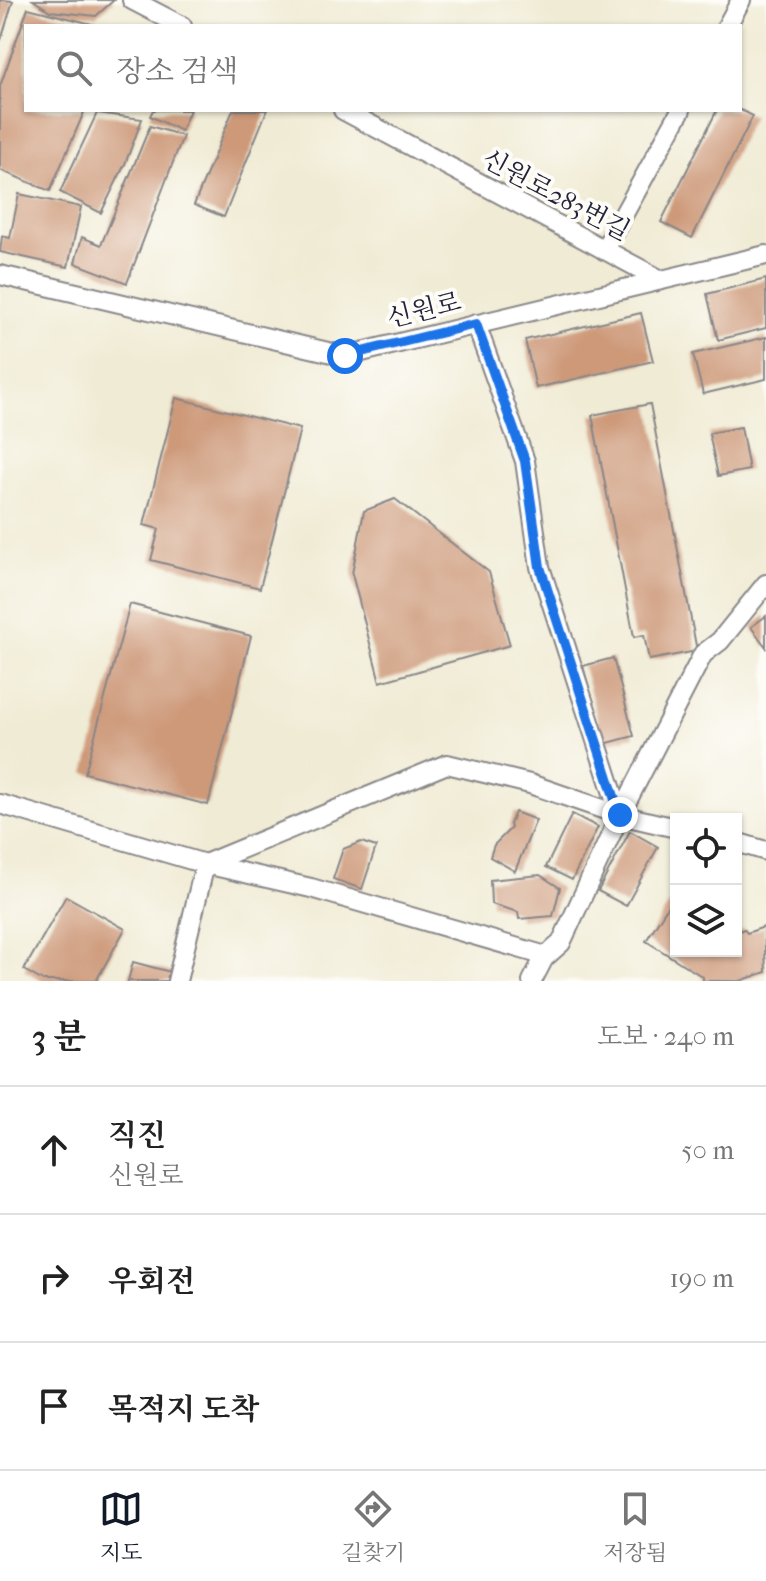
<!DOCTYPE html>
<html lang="ko">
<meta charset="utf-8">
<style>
:root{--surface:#fff;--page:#f6f6f6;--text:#222;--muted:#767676;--line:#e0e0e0;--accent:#111827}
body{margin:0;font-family:"IM FELL French Canon","Noto Serif KR",serif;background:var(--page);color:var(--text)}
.controls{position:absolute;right:24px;bottom:24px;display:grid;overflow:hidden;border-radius:0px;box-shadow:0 2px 6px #0004}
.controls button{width:72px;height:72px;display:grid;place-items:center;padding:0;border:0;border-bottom:2px solid var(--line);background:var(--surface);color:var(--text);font:40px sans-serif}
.stop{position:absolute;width:24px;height:24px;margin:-18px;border:6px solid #1a73e8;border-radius:50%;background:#fff}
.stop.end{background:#1a73e8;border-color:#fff;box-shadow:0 2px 8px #0008}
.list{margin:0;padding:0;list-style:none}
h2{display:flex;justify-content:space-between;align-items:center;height:104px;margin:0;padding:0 32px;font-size:34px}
h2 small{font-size:26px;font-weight:400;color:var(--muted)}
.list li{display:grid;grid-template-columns:52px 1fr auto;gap:24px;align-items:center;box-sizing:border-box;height:128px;padding:0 32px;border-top:2px solid var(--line)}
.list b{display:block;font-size:30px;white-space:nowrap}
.list p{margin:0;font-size:26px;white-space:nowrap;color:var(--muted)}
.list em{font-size:26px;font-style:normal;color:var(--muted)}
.icon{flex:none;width:44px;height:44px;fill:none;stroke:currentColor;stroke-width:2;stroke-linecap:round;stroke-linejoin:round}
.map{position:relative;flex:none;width:766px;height:981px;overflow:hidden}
.search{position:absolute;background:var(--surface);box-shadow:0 2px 6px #0004;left:24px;right:24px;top:24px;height:88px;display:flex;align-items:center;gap:20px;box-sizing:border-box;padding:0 28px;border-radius:0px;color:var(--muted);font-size:30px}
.sheet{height:488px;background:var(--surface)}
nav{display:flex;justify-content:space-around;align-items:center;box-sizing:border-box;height:112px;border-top:2px solid var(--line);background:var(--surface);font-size:22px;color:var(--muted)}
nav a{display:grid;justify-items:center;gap:4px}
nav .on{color:var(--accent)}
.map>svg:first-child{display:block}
.building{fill:#cd9979}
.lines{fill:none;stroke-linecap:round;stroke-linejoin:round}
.minor-casing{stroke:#898688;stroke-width:22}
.minor{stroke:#fff;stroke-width:18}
.route{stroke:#1a73e8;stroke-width:10}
.labels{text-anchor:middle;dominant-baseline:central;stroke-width:8;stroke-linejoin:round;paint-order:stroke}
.street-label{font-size:26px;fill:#22223b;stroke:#fdfcf7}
</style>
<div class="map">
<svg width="766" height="981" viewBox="0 0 766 981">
<rect width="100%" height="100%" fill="#fdfcf7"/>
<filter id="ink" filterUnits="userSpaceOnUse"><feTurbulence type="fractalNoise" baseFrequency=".0125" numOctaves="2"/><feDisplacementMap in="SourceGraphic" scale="16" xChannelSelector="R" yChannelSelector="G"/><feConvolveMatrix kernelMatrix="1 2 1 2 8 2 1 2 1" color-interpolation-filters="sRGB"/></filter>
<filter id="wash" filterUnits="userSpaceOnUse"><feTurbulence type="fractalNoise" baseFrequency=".006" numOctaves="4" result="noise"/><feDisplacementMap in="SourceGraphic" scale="32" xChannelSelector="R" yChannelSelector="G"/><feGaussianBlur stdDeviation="1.8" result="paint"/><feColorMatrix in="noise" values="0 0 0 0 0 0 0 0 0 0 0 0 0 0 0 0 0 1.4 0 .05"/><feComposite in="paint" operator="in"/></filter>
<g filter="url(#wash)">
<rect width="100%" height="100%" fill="#f0ebd4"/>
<g id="blocks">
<g class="building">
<path d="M0,0l13,1 -12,39h-1z"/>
<path d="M33,0h81l-18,16 -46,-5z"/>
<path d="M28,8l68,17 -70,1v84h59l-35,81 -50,-21v-84z"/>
<path d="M153,110h37l-9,21 -31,-15z"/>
<path d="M233,110h34l-43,107 -30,-12z"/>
<path d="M717,110h24l12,6 -61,122 -31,-16z"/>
<path d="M97,113l45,6 -17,45 -24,49 -41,-21z"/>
<path d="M150,126l33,10 -56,147 -52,-20 7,-26 19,8z"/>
<path d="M19,194l62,13 -13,60 -68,-15 2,-16 8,2z"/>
<path d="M766,279v49l-48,12 -11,-46z"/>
<path d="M641,313l12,48 -117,27 -11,-48z"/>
<path d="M766,337v42l-63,15 -10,-40z"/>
<path d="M176,398l124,31 -40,159 -109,-28 8,-31 -15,-4z"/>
<path d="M650,404l47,247 -48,9 -5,-25 -10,2 -42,-222z"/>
<path d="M741,427l8,43 -31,6 -9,-43z"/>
<path d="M395,499l94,73 21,73 -130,37 -28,-108 12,-63z"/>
<path d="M130,604l121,32 -43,169 -123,-32z"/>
<path d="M766,616v31l-15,-20z"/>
<path d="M613,658l21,78 -30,8 -21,-78z"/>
<path d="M515,812l21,8 -21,51 -25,-14 4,-12 17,-17 -1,-4z"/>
<path d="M572,814l26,13 -26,53 -26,-13z"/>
<path d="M630,831l28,16 -32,59 -28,-15z"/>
<path d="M361,842l15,5 -14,42 -29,-10 10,-30z"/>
<path d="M540,875l20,13 -7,28 -34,3 -1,-7 -27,-8 -1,-24z"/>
<path d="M676,893v58h60v-19l8,-3 3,4 17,-6 2,45 -26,9h-37v-4l-57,-36z"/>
<path d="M66,896l59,33 -29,52h-53l-19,-11z"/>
<path d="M133,962l41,11 -3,8h-43z"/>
</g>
</g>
</g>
<g filter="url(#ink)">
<use href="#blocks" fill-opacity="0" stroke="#898688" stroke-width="2"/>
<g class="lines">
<defs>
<g id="minor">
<path d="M132,0l50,26"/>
<path d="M727,26l14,-26"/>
<path d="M343,110l318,170"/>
<path d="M604,250l77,-140"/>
<path d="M0,275l345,81 421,-101"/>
<path d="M476,324l49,137 15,106 80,248"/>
<path d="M0,804l205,60 106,24 235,68"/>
<path d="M736,842l30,9"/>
<path d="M177,981l28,-117 242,-100 83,20 90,31 56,13"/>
<path d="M532,981l12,-23 17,-15 59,-128 83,-161 17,-13 46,-57"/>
</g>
</defs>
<use href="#minor" class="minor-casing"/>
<use href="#minor" class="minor"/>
</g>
</g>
<g class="lines" filter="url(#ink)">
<path class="route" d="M345,356l131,-32 49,137 15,106 80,248"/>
</g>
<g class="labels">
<g class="street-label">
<text transform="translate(556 195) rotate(28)">신원로283번길</text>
<text transform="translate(424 310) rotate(-14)">신원로</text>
</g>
</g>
</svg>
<div class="controls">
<button><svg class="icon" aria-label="locate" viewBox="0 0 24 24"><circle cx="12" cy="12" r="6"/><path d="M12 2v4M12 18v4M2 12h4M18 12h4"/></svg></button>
<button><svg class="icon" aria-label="layers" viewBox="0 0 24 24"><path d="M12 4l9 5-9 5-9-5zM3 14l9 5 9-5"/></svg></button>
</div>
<div class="stop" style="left:345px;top:356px"></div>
<div class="stop end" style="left:620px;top:815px"></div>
<div class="search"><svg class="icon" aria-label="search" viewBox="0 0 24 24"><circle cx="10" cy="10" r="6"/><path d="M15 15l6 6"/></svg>장소 검색</div>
</div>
<section class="sheet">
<h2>3 분<small>도보 · 240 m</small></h2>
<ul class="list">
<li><svg class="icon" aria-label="ahead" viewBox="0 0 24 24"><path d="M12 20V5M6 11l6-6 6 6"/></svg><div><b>직진</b><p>신원로</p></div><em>50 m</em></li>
<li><svg class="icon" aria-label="right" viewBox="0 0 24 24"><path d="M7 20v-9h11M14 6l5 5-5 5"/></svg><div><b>우회전</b></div><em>190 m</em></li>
<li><svg class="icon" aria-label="arrive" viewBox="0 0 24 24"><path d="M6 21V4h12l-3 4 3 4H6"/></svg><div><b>목적지 도착</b></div></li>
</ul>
</section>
<nav>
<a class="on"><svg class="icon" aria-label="map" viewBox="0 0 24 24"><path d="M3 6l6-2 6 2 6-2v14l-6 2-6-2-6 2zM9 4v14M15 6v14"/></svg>지도</a>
<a><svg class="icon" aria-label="directions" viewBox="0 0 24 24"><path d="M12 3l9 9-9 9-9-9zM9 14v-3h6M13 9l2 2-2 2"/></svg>길찾기</a>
<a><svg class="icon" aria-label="saved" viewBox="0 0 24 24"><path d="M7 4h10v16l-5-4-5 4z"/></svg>저장됨</a>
</nav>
